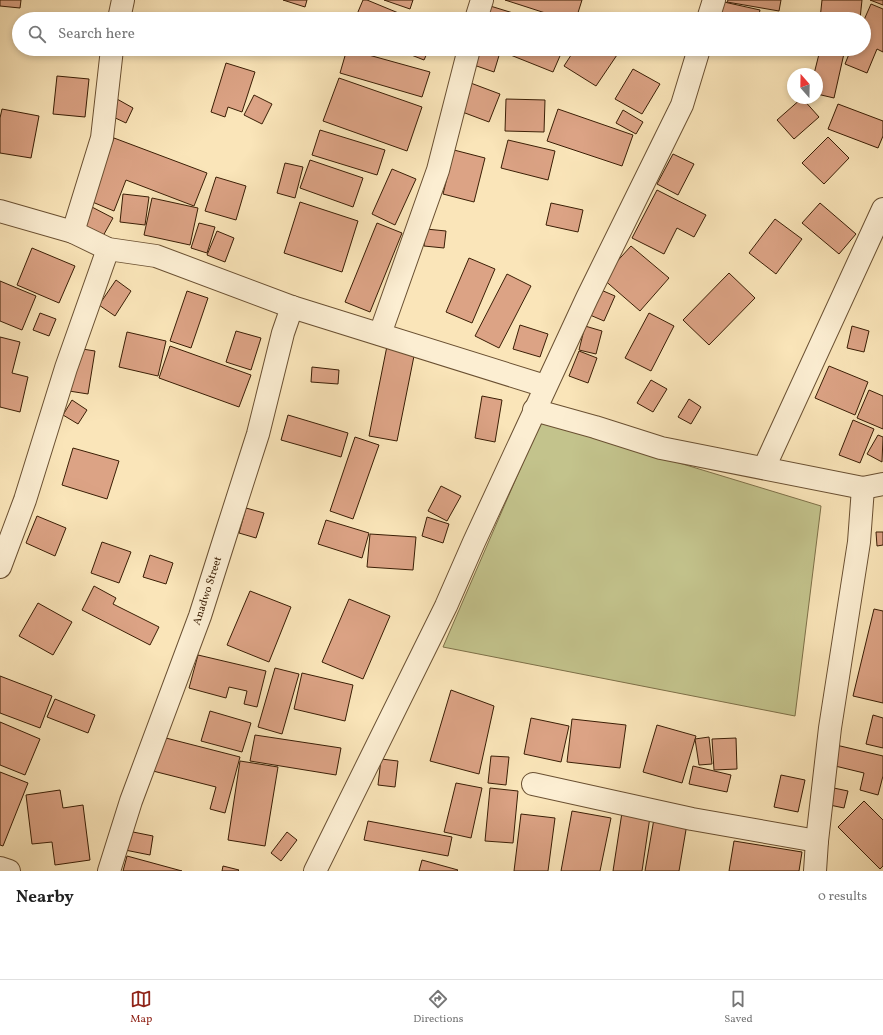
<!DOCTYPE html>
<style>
:root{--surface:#fff;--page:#f6f6f6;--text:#222;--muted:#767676;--line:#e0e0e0;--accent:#8f2418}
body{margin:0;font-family:Vollkorn,serif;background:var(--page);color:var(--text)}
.compass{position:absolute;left:787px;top:68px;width:36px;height:36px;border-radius:50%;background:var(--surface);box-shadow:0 2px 6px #0003;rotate:340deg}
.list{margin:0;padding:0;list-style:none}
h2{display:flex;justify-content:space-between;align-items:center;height:52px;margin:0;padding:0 16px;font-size:17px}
h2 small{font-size:13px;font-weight:400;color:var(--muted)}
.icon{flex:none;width:22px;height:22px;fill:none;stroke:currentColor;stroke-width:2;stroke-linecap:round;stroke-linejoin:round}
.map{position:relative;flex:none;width:883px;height:871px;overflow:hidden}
.search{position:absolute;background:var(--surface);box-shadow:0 2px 6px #0003;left:12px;right:12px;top:12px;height:44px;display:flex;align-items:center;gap:10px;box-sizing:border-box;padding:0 14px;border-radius:22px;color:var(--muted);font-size:15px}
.sheet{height:108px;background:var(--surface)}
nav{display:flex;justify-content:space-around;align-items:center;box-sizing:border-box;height:56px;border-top:1px solid var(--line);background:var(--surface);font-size:11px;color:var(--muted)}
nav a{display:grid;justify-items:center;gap:2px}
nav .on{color:var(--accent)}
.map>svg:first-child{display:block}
.green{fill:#c3c38c;stroke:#7e7048}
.building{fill:#dca385;stroke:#3a1e05}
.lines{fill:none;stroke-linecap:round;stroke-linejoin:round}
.street-casing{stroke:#6a5032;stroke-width:24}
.street{stroke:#fceed2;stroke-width:22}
.labels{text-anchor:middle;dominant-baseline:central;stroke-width:4;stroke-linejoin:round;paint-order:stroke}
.street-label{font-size:11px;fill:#3a1e05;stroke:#fceed2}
</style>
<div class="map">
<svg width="883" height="871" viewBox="0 0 883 871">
<rect width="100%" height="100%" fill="#fae5b9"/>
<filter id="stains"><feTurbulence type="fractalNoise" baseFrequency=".005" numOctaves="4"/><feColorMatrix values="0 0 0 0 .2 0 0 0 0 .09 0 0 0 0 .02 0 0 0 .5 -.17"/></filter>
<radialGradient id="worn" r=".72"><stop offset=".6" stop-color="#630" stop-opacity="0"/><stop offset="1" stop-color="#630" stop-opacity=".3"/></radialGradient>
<path class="green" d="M541,421l280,85 -26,210 -352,-69z"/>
<g class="building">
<path d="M0,0h21l-1,8 -20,-2z"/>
<path d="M283,0h24l-2,7z"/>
<path d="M363,0h4l46,19h-58z"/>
<path d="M384,0h29l-3,9z"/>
<path d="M505,0h77l-6,19h-12z"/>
<path d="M728,0h53l-2,11 -52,-9z"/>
<path d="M822,0h40l-2,19h-40z"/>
<path d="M870,0h13v5z"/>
<path d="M724,2l36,8 -2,9h-38z"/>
<path d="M871,4l12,5v43l-6,-3 -10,24 -22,-9 6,-15h13v-29z"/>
<path d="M487,5l26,8 -2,6h-29z"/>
<path d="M526,13l15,6h-18z"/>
<path d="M347,49l83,23 -8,25 -82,-24z"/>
<path d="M396,49h33l-5,11z"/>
<path d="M473,49h28l-7,23 -26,-9z"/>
<path d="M510,49h53l-10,23 -45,-18z"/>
<path d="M575,49h40l4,3 -23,34 -32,-20z"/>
<path d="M794,49h51l-11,49 -17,-4v-20h-3l5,-20z"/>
<path d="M226,63l29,9 -13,40 -14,-5 -3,10 -14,-5z"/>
<path d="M633,69l27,15 -18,30 -27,-15z"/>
<path d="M57,76l32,3 -4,38 -32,-3z"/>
<path d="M339,78l83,29 -15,44 -84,-30z"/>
<path d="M468,82l32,12 -11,28 -32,-12z"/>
<path d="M254,95l18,9 -10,20 -18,-9z"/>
<path d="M802,98l17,19 -25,22 -17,-19z"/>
<path d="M117,99l16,9 -7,15 -17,-8z"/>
<path d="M506,99l39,1 -1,32 -39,-1z"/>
<path d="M838,104l45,17v15l-5,12 -50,-19z"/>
<path d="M2,109l37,7 -8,42 -31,-5v-35z"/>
<path d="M558,109l75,26 -11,31 -75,-25z"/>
<path d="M623,110l20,12 -7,12 -20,-11z"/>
<path d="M320,130l65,20 -8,25 -65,-20z"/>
<path d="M828,137l21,21 -25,26 -22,-21z"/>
<path d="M114,138l93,35 -13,33 -68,-26 -12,31 -24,-10z"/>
<path d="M508,140l47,11 -7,29 -47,-12z"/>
<path d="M454,150l31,8 -11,44 -31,-8z"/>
<path d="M673,154l21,10 -16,31 -21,-11z"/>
<path d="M310,160l53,18 -10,29 -53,-19z"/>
<path d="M285,163l18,4 -8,31 -18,-5z"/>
<path d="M392,169l24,10 -21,46 -23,-11z"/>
<path d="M216,177l30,9 -10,34 -31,-9z"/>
<path d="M657,190l49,25 -12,22 -17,-9 -13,26 -32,-16z"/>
<path d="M123,194l26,3 -4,28 -25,-3z"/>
<path d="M152,198l46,10 -8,37 -46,-10z"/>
<path d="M300,202l58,19 -16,51 -58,-19z"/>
<path d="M551,203l32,7 -5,22 -32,-7z"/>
<path d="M820,203l36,31 -17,20 -37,-31z"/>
<path d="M90,206l23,12 -10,18 -23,-12z"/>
<path d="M775,219l27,20 -26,35 -27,-21z"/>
<path d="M199,223l16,4 -8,26 -16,-5z"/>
<path d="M377,223l25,10 -32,79 -25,-10z"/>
<path d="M426,229l20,2 -2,17 -20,-2z"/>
<path d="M217,231l17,7 -9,24 -18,-7z"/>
<path d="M631,246l38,32 -29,33 -38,-33z"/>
<path d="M32,248l43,18 -16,37 -42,-18z"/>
<path d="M469,258l26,11 -23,54 -26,-11z"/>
<path d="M729,273l26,25 -46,47 -26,-25z"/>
<path d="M507,274l24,12 -32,62 -24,-12z"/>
<path d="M116,280l15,11 -16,25 -16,-11z"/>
<path d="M0,281l36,15 -14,34 -22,-9z"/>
<path d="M601,290l14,6 -11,25 -14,-6z"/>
<path d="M187,291l21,7 -17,50 -21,-7z"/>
<path d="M40,313l16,6 -7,17 -16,-6z"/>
<path d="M649,313l25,13 -23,45 -26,-13z"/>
<path d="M520,325l28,9 -8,23 -27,-8z"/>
<path d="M585,326l17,5 -6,23 -17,-4z"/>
<path d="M852,326l17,5 -5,21 -17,-4z"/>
<path d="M236,331l25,7 -10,32 -25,-8z"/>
<path d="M127,332l39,9 -8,35 -39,-9z"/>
<path d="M0,337l20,5 -8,31 16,4 -8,35 -20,-5z"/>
<path d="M170,346l81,29 -12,32 -80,-29z"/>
<path d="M387,346l28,5 -18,90 -28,-5z"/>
<path d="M76,348l19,3 -7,43 -19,-3z"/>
<path d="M579,351l18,7 -9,25 -19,-7z"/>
<path d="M829,366l39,16 -13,33 -40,-17z"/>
<path d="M312,367l27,3 -1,14 -27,-2z"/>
<path d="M651,380l16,9 -14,23 -16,-9z"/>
<path d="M869,390l14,6v33l-26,-11z"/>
<path d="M482,396l20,4 -7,42 -20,-4z"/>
<path d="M689,399l12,8 -10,17 -13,-7z"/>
<path d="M72,400l15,10 -9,14 -15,-9z"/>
<path d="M288,415l60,18 -7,24 -60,-17z"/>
<path d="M853,420l21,9 -14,34 -21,-8z"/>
<path d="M878,435l5,2 -1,25 -15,-8z"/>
<path d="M355,437l24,8 -26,74 -23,-8z"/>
<path d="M73,448l46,13 -12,38 -45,-14z"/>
<path d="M441,486l20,10 -14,25 -19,-10z"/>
<path d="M246,508l18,5 -8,25 -17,-5z"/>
<path d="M37,516l29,12 -11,28 -29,-13z"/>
<path d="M427,517l22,7 -6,19 -21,-7z"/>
<path d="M326,520l43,13 -7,25 -44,-14z"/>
<path d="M876,532h7v13l-6,1z"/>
<path d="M370,534l46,3 -3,33 -46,-3z"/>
<path d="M102,542l29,10 -12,31 -28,-10z"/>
<path d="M150,555l23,8 -7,21 -23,-7z"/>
<path d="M94,586l22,12 -3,6 46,23 -9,18 -68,-35z"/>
<path d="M250,591l41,16 -22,55 -42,-17z"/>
<path d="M349,599l41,17 -27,63 -41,-17z"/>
<path d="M38,603l34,19 -19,33 -34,-19z"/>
<path d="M874,609l9,2v92l-30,-7z"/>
<path d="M198,655l68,16 -9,36 -13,-3 3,-13 -18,-4 -3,11 -37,-10z"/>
<path d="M275,668l24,6 -17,60 -24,-7z"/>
<path d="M302,673l51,12 -8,36 -51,-12z"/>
<path d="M0,676l52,20 -12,32 -40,-15z"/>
<path d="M451,690l43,16 -15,68 -49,-13z"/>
<path d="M55,699l40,16 -7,18 -41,-16z"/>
<path d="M210,711l41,12 -9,29 -41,-11z"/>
<path d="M873,715l10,3v30l-17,-4z"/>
<path d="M531,718l38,8 -8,36 -37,-8z"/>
<path d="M572,719l54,6 -6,43 -53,-6z"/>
<path d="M0,722l40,17 -15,36 -25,-10z"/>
<path d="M657,725l39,11 -14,47 -39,-11z"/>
<path d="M255,735l86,13 -5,27 -86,-14z"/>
<path d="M162,737l78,20 -15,56 -15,-4 6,-22 -63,-16z"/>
<path d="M709,737l3,27 -13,1 -4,-26z"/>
<path d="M736,738l1,31 -23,1 -2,-31z"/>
<path d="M836,745l47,11v20l-5,19 -18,-5 4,-17 -33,-8z"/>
<path d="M491,756l18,1 -3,28 -18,-2z"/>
<path d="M381,759l17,2 -3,26 -17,-2z"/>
<path d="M240,761l38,6 -13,79 -37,-6z"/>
<path d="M693,766l38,9 -4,17 -38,-8z"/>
<path d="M0,772l28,11 -25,63 -3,-1z"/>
<path d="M781,775l24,5 -7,32 -24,-5z"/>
<path d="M456,783l26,5 -11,50 -27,-6z"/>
<path d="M829,787l19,4 -4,17 -19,-4z"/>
<path d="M490,788l28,3 -5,52 -28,-2z"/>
<path d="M60,790l3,18 20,-3 7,55 -35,5 -3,-23 -20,2 -6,-49z"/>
<path d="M864,801l19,19v46l-3,3 -42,-42z"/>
<path d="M623,806l28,4 -9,61h-29z"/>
<path d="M572,811l39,7 -11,53h-39z"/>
<path d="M655,813l33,5 -9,53h-34z"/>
<path d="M521,814l34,4 -7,53h-34z"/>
<path d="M368,821l84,16 -4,19 -84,-16z"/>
<path d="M128,831l25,5 -3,19 -25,-5z"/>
<path d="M287,832l10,8 -16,21 -10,-8z"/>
<path d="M734,841l68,11 -3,19h-70z"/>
<path d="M127,856l55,15h-59z"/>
<path d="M422,860l36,10 -1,1h-38z"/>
<path d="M223,866l16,4 -1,1h-16z"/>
</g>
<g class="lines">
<defs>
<g id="street">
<path d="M119,19l4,-19"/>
<path d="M476,19l6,-19"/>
<path d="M708,19l6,-19"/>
<path d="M0,211l73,21 35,17 48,7 136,51 253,79"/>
<path d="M73,232l29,-94 10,-89"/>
<path d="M380,334l58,-164 31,-121"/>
<path d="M534,410l61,17 66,21 202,40 20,-4"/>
<path d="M764,468l119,-259"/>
<path d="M0,567l25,-67 41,-132 42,-119"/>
<path d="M533,784l159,35 125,22"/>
<path d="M0,868l9,3"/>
<path d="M109,871l22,-70 69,-185 26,-82 32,-100 25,-101 9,-26"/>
<path d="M315,871l131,-265 28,-64 113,-244 95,-193 17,-56"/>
<path d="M815,871l2,-30 13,-113 29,-186 4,-54"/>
</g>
</defs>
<use href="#street" class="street-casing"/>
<use href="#street" class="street"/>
</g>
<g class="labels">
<g class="street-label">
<text transform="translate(208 591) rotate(-72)">Anadwo Street</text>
</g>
</g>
<rect width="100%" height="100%" filter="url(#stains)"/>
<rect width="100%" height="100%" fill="url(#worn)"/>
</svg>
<svg class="compass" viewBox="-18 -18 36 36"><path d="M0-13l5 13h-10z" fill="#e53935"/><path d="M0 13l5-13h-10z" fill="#767676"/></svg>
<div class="search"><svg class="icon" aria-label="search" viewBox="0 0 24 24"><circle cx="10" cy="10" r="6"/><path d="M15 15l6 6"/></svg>Search here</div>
</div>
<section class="sheet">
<h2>Nearby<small>0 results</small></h2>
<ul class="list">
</ul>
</section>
<nav>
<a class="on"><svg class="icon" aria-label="map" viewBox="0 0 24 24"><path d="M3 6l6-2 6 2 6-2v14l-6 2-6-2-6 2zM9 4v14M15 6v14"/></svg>Map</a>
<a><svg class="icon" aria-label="directions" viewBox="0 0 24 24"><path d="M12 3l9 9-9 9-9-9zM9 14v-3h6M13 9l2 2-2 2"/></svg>Directions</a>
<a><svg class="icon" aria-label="saved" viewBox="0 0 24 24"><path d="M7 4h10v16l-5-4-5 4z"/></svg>Saved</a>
</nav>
